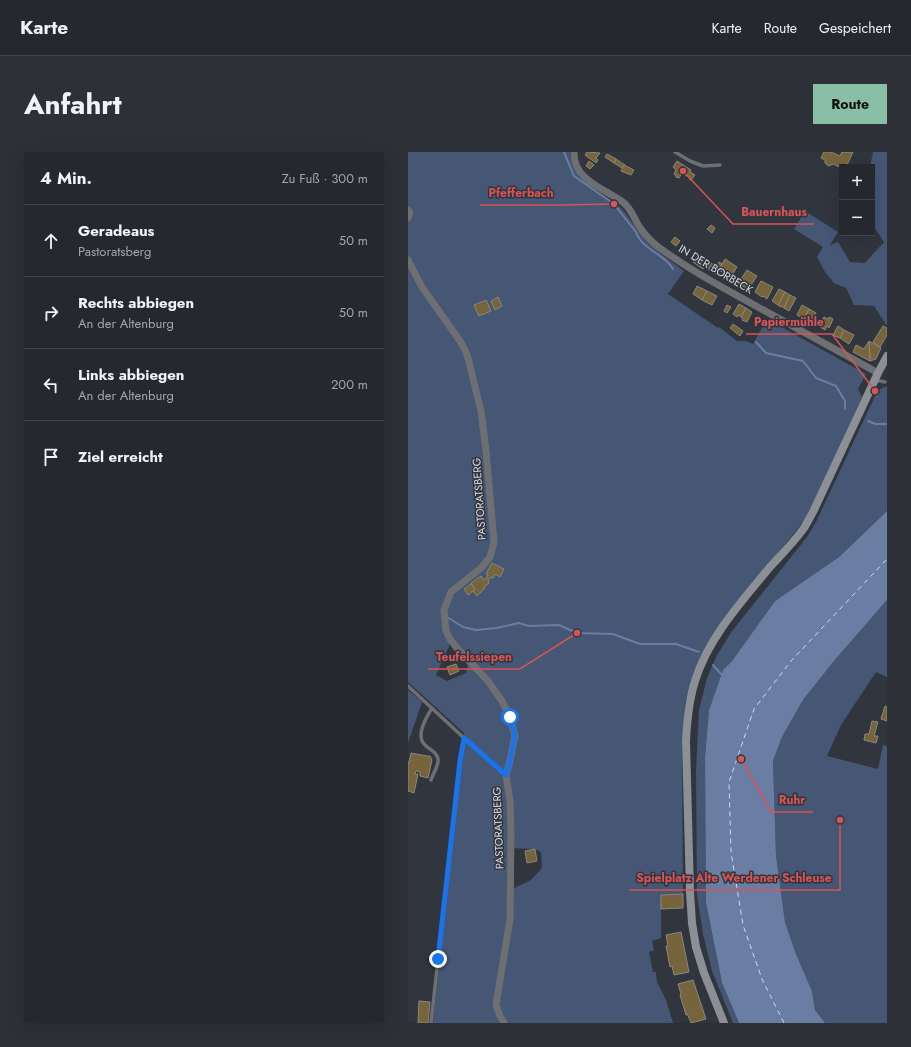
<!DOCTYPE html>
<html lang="de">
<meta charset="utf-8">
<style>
:root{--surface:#25282e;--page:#2d3036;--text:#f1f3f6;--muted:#a3a6aa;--line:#42444a;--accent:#8abfa5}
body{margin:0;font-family:Jost,sans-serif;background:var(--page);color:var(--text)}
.controls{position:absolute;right:12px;top:12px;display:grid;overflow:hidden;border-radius:0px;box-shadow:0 4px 16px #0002}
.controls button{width:36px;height:36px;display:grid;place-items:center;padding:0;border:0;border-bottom:1px solid var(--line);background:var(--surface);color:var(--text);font:20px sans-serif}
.stop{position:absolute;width:12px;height:12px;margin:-9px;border:3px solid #1a73e8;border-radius:50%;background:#fff}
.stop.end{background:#1a73e8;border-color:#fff;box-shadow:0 1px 4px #0008}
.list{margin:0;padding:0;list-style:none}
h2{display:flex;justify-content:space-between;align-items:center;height:52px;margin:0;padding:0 16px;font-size:17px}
h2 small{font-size:13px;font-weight:400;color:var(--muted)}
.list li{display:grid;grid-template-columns:26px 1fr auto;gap:12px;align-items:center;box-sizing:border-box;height:72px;padding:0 16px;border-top:1px solid var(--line)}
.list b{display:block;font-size:15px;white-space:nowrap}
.list p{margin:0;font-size:13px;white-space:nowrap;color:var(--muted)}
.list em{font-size:13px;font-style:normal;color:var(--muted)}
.icon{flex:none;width:22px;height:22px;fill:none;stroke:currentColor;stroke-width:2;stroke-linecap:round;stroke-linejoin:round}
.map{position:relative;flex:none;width:479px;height:871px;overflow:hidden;border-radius:0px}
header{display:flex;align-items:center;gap:24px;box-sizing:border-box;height:56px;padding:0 20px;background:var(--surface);border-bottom:1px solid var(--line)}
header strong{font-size:19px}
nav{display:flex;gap:22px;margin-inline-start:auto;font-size:14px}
.intro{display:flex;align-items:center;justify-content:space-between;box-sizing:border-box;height:96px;padding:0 24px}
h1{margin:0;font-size:28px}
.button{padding:10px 18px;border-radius:0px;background:var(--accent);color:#111;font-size:14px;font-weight:700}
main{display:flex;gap:24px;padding:0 24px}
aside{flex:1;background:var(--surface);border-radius:0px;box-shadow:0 4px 16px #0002}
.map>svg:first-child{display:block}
.green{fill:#465675;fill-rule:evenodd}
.water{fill:#6a7da2}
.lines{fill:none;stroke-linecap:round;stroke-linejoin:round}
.stream{stroke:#6a7da2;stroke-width:2}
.ferry{stroke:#c7daff;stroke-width:1;stroke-dasharray:5 4;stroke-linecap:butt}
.building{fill:#76643c;stroke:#8c877d}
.lane{stroke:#6d6f73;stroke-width:3.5}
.street{stroke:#6d6f73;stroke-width:7}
.secondary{stroke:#8b8f96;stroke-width:8}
.route{stroke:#1a73e8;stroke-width:5}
.labels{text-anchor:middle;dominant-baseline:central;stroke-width:3;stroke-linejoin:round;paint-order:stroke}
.street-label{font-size:11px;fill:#d7dae0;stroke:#31353e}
.leader{fill:none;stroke:#d65456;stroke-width:1.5}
.callout-dot{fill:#d65456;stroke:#31353e;stroke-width:1.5}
.callout-label{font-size:12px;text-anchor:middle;font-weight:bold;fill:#d65456;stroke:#31353e;stroke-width:3;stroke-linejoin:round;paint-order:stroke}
</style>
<header>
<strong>Karte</strong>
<nav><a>Karte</a><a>Route</a><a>Gespeichert</a></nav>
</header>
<div class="intro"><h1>Anfahrt</h1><a class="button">Route</a></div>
<main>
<aside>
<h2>4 Min.<small>Zu Fuß · 300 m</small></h2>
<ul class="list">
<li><svg class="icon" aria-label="ahead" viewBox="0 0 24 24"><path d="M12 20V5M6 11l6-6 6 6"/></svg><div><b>Geradeaus</b><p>Pastoratsberg</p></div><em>50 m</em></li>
<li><svg class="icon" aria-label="right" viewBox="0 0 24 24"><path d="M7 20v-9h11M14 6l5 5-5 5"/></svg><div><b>Rechts abbiegen</b><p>An der Altenburg</p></div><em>50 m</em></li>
<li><svg class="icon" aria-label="left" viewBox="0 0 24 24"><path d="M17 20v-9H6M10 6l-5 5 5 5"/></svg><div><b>Links abbiegen</b><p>An der Altenburg</p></div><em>200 m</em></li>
<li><svg class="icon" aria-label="arrive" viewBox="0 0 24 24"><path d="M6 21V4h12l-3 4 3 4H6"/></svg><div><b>Ziel erreicht</b></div></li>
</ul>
</aside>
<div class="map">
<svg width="479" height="871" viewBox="0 0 479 871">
<rect width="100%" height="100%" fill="#31353e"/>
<g class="green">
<path d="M0,0h162c1,24 22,35 39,47 4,2 8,4 10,7 10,10 16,22 25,32 11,13 26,22 40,33l-16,23 50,34 1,-1 18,14h9l7,3 14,-25 99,55 -8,15 4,8 -51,112 -12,18 -63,77 -20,27 -21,37 -10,36 -3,38 1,152 -22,1v43l-9,3 2,9 -5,2 4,20h3l1,10 9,18 7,23h-240l31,-290 -56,-51zM42,492l19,15 -3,14 -19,8 -11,-6zM100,696l27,1 6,3 1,16 -11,12 -23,11z"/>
<path d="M465,0h14v174l-13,-20 -20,-1 -8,-17 -12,-5 -9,-11 -8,-15 6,-10 -29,-18 11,-18 33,21 -8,13 8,-3 12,20 15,1 19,-21 -12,-19v-56h-2z"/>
<path d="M479,234v125l-48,46 -64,44 -43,60 -9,9 -14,40 -4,47 1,146 16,80 17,40h-6l-21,-52 -9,-37 -6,-39 -1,-124 3,-61 8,-32 10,-23 15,-24 75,-94 9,-15 59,-126 5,-7z"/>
<path d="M479,448v77l-11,-5 -35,53 -14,31 51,13 5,-24 4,1v277h-62l-10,-13 -3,-19 -16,-37 -11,-32 -9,-67 -3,-94 9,-24 21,-37 31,-39z"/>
<path d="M0,538l14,12 -14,41z"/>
</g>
<path class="water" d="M479,359v89l-53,61 -31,39 -21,37 -9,24 3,94 9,67 11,32 16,37 3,19 10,13h-86l-17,-40 -16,-80 -1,-146 4,-47 14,-40 9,-9 43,-60 64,-44z"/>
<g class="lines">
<g class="stream">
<path d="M156,0l10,24 40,28 22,28c6,18 29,22 37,37"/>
<path d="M348,190l10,11 37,8 13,17 20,8 9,15v8"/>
<path d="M460,269l7,3h12"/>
<path d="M39,465l16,10 13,3 21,-2 22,-5 10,3 30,-1 18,8 36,1 27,10h36l23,8"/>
<path d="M305,513l10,11"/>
</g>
<path class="ferry" d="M376,871l-22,-44 -19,-54 -12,-73 -2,-70 25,-73 37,-48 96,-102"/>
</g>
<g class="building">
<path d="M179,0l13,1 -4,5 2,2 -2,3 -11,-8z"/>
<path d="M416,0h7l9,4 2,-4h11l-7,15h-4v1l-9,-4 -4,2 -2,-1 -2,-2v-3l-4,-2z"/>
<path d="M199,2l9,5 -2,4 -9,-6z"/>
<path d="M208,7l9,6 -3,3 -8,-5z"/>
<path d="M181,9l5,4 -4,4 -4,-3z"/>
<path d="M269,9l14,9 -1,2 5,3 -4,5 -2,-1 1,-1 -8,-5 -3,5 -3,-1v-1l-2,-2 2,-4 -3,-3z"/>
<path d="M216,13l10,5 -3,5 -10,-4z"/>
<path d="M303,73l4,3 -3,5 -5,-4z"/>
<path d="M267,85l5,4 -4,5 -5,-4z"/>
<path d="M290,103l10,7 -5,7 -10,-7z"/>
<path d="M317,107l12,8 -6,10 -12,-7z"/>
<path d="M311,110l3,2 -6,10 -3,-2z"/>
<path d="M303,111l6,4 -4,5 -5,-3z"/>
<path d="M339,118l10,6 -8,12 -3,-2v2l-5,-3 1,-1 -3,-2z"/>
<path d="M353,129l12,6 -6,12 -4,-3 -1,1 -7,-5z"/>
<path d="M289,134l10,5 -5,9 -9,-6z"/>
<path d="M371,137l6,3 -7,13 -6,-4z"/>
<path d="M299,139l10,5 -5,9 -10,-5z"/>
<path d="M377,140l5,3 -6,13 -3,-2v1l-3,-2z"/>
<path d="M382,143l6,3 -7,13 -5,-3z"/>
<path d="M90,145l4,9 -7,4 -4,-9z"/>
<path d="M78,148l5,11 -12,5 -5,-11z"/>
<path d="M331,152l7,4 -5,9 -3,-2 -1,2 -4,-3z"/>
<path d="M319,153l4,2 -4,6 -3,-2z"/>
<path d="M394,153l7,4 -5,10 -7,-4z"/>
<path d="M338,156l6,4 -5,10 -5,-2 1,-2 -2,-1z"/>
<path d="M401,157l7,4 -5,9 -7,-3z"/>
<path d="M416,165l4,2 1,-2 4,2 -4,9 -2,-2 -2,4 -6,-4z"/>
<path d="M325,172l10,7 -3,5 -10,-8z"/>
<path d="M430,174l6,4 -4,8 -7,-3z"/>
<path d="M475,174l4,2v7l-7,12 -7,-5z"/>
<path d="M436,178l10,5 -5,9 -9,-6z"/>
<path d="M461,189l12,7 -5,11 -6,2z"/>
<path d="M461,189l1,20 -17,-9 3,-7 8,4z"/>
<path d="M84,411l12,6 -4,8 -5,-3 -2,4 -2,-1 -3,4 1,2 -5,4 1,1 -8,8 -4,-5 2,-2 -4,-6 10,-7 3,4 2,-1 2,-4 -2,-1z"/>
<path d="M63,432l4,5 -7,6 -4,-6z"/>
<path d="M48,512l3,7 -9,4 -3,-8z"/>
<path d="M477,554l2,1v14l-6,-2z"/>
<path d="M464,569l6,1 -4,14h4l-2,7 -12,-3 1,-6h4z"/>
<path d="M3,601l16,3h3l2,4 -4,18 -8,-2v-4l-4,-1 -1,3h3l-4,19 -6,-2v-29h1z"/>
<path d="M127,697l2,12 -10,2 -2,-12z"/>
<path d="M275,742v14l-22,1v-14z"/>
<path d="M273,780l8,40 -15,3 -2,-9 -2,1 -4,-21h2l-2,-11z"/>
<path d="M285,828l13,39 -15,4 -3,-8h-2l-6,-20 1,-1 -3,-10z"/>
<path d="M11,849l11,1 -2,21h-10z"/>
</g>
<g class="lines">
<g class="lane">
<path d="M267,0l15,9 13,5 17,-1"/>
<path d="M467,228l10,2"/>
<path d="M0,534l56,52 42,37"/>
<path d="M23,628c2,-7 8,-14 7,-21 -1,-7 -8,-9 -13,-14 -10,-9 1,-27 7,-37"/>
<path d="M23,871l29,-262 4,-23"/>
</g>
<g class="street">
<path d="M166,0c-1,29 32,37 50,51 7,6 10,15 15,23 5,8 11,14 18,20 31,23 65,41 99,60 40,22 81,44 122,67"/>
<path d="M0,58l2,3 -2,5"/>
<path d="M0,108l14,27 38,54 5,9 3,8 13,53 5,40 8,91 -4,15 -9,11 -30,24 -7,18 2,21 4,8 6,8 32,34 14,20 8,16 5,19 -6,29 -3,10 4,26 1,30 -1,88 -14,86 4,11 4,7"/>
</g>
<path class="secondary" d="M316,871l-20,-50 -8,-26 -4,-24 -2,-31 -4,-151c1,-21 3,-41 9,-60 13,-43 47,-80 75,-114 12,-13 24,-25 34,-39 3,-5 6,-11 9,-16l65,-139 9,-17"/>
</g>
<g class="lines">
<path class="route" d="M30,807l22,-198 4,-23 42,37 3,-10 6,-29 -5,-19"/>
</g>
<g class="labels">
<g class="street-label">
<text transform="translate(308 117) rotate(31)">IN DER BORBECK</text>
<text transform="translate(71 347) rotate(-94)">PASTORATSBERG</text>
<text transform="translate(90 676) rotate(-92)">PASTORATSBERG</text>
</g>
</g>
<path class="leader" d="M206 52L153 53H72M275 19L325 72H406M467 239L424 182H338M169 481L112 517H20M333 607L363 660H405M432 668L432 738H221"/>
<g class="callout-dot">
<circle cx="206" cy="52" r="4"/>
<circle cx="275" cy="19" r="4"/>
<circle cx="467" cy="239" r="4"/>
<circle cx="169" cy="481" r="4"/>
<circle cx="333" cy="607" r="4"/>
<circle cx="432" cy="668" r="4"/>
</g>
<g class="callout-label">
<text x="113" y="45">Pfefferbach</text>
<text x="366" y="64">Bauernhaus</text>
<text x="381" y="174">Papiermühle</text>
<text x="66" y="509">Teufelssiepen</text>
<text x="384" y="652">Ruhr</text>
<text x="326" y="730">Spielplatz Alte Werdener Schleuse</text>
</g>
</svg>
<div class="controls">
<button>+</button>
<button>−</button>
</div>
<div class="stop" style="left:102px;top:565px"></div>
<div class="stop end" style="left:30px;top:807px"></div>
</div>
</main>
